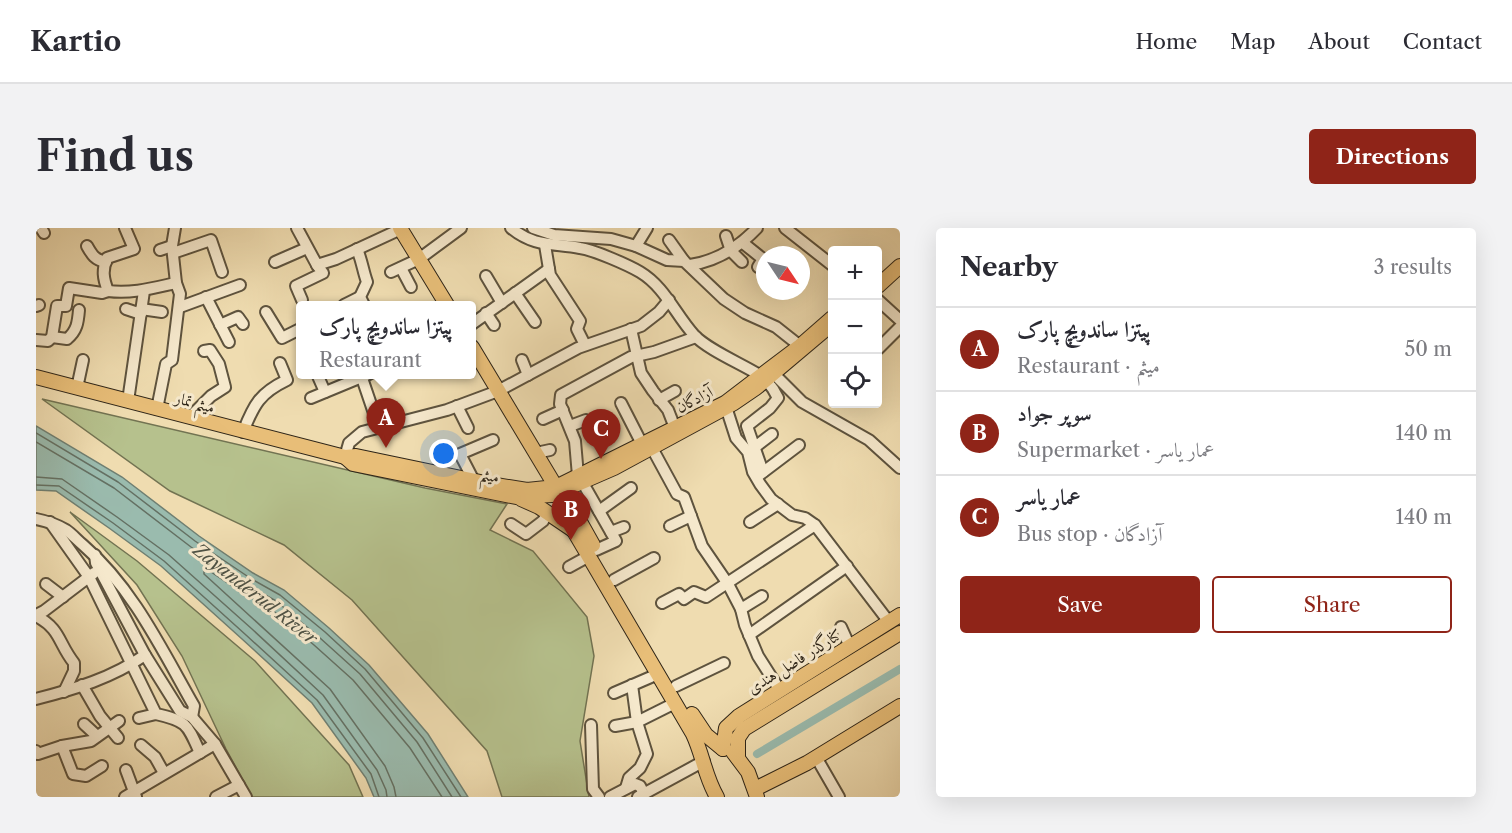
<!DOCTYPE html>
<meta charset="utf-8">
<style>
:root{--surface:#fff;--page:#f2f2f3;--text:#2b2b33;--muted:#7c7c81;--line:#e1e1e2;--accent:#8f2418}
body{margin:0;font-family:"Libre Caslon Text",Amiri,serif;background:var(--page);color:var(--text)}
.controls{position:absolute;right:18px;top:18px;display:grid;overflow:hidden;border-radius:6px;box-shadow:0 6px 24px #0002}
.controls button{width:54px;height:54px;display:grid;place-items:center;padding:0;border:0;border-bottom:2px solid var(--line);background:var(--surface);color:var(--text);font:30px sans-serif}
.compass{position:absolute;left:720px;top:18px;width:54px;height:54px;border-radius:50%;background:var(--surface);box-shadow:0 6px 24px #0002;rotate:125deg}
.you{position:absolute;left:408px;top:226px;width:21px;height:21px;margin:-15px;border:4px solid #fff;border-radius:50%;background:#1a73e8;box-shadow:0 0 0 9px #1a73e833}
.badge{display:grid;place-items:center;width:39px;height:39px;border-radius:50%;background:var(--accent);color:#fff;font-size:20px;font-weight:700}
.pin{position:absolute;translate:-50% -50px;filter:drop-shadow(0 2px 3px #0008)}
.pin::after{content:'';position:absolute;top:32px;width:21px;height:18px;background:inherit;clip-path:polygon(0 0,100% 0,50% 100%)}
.popup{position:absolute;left:260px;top:73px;width:180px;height:78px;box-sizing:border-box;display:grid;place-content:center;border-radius:6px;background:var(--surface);filter:drop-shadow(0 2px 4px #0005);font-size:20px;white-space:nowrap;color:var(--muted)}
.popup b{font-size:22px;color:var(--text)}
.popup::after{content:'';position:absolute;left:50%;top:100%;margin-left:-12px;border:12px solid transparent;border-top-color:var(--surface)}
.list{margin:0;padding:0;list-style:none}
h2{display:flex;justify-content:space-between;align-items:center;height:78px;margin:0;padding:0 24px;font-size:26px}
h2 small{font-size:20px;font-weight:400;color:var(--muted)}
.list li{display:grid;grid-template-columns:39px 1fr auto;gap:18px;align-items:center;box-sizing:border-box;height:84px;padding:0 24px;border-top:2px solid var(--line)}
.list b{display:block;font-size:22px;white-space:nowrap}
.list p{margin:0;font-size:20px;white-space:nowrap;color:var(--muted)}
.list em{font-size:20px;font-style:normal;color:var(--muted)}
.actions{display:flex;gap:12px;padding:18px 24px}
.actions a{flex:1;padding:14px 0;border:2px solid var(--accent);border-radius:6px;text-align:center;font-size:21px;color:var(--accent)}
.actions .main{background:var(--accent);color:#fff}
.icon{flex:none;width:33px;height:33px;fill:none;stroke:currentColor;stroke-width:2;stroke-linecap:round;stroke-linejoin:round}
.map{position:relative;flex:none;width:864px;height:569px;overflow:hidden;border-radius:6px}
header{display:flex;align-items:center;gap:36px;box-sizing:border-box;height:84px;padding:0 30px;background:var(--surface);border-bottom:2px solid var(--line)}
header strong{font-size:28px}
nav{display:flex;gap:33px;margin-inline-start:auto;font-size:21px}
.intro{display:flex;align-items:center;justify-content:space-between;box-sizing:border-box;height:144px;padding:0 36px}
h1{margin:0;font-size:42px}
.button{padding:15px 27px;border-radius:6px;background:var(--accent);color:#fff;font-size:21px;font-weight:700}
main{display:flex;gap:36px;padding:0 36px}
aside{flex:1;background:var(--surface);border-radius:6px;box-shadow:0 6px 24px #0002}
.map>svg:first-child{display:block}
.green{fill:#b6c18d;stroke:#727352;stroke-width:1.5}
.water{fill:#9abbae;stroke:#6f7f72;stroke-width:1.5}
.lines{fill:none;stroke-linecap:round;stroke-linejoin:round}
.shore{stroke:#647063;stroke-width:1.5}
.canal{stroke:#9abbae;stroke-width:8}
.minor-casing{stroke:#5e533e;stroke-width:14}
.major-casing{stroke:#2e2518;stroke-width:16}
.minor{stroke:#f5e8cc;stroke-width:10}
.major{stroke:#e8be78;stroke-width:14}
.labels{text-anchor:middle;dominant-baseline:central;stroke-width:6;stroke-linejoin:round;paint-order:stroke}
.street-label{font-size:16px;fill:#2e2518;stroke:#f5e8cc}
.water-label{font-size:18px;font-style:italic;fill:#4e5245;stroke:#f5e8cc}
</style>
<header>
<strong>Kartio</strong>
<nav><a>Home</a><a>Map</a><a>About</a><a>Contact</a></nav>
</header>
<div class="intro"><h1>Find us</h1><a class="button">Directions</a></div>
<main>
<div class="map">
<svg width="864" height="569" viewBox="0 0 864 569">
<rect width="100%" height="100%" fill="#efdcb0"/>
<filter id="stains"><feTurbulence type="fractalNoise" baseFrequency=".00333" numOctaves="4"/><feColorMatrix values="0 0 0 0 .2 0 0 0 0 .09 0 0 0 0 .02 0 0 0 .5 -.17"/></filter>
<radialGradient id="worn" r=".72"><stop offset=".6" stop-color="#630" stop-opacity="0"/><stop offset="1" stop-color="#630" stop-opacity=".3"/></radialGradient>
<g class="green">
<path d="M6,171l383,89 82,16 -17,26 43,21 54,66 7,39 -14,85 9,56h-87l-15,-46 -135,-151 -68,-55 -114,-54z"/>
<path d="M34,284l67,49 118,100 94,104 14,32h-111l-26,-48 -44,-93 -45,-71z"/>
</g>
<path class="water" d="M0,198l86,51 77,59 54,37 31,17 45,38 40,37 59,69 40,63h-94l-8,-19 -54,-75 -70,-64 -81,-73 -52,-38 -53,-37 -20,-1z"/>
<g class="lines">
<g class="shore">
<path d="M0,205l82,49 77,59 55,37 30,17 45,37 40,37 58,69 38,59"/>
<path d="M0,214l78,46 77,59 55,37 30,17 44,37 40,36 57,68 35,55"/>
<path d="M0,249l26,2 55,38 52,38 83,74 71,66 54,75 9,20 1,7"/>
<path d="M0,257l23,1 54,37 51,38 82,74 71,65 54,74 8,23"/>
<path d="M360,569l-2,-10 -9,-21 -55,-77 -126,-115v-4h4l33,22 30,17 43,36 39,35 57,68 32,49"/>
</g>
<path class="canal" d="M721,526l143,-85"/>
<defs>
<g id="minor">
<path d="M5,0l3,5"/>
<path d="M89,0l9,21 -27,9c-5,12 -4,20 1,33 24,3 45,-3 68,-8"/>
<path d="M261,0l20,37 19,-6 65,-30"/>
<path d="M475,0c23,19 42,15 69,20 14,2 48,17 60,24 25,15 35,42 54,63 14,15 48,29 67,41"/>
<path d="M497,0l21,7 57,4 25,7 31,14 17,1 40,38 21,14 31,14 24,19"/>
<path d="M749,0l47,37"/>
<path d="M690,8l5,15 11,11"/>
<path d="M633,12l15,21"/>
<path d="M707,15l20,16 -5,8"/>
<path d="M509,17l5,30 30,46 -3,8 8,16"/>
<path d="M51,18c5,9 8,14 19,16"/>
<path d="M600,18l11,-18"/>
<path d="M321,21c5,12 6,22 10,33l-7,15 4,8"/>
<path d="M124,22l12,-4"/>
<path d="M137,25l38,-13 11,32"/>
<path d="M239,34l32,-14"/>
<path d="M654,37c27,-4 48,-17 67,-37"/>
<path d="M365,40l10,19"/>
<path d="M355,44l28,-13 42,-31"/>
<path d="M450,48l16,27"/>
<path d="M479,65l20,29"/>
<path d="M170,69l23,45"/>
<path d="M266,72l-6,-14 27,-13 -6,-8"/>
<path d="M842,72l22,20"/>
<path d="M308,77l16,-8"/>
<path d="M0,78l3,-1"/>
<path d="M144,79l60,-22"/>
<path d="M90,81l15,5"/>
<path d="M105,81l21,3"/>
<path d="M230,84l16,26 18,-9"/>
<path d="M450,85l8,12"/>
<path d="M436,96l77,-55"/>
<path d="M184,97l18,-8 5,7"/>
<path d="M595,101l10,44 12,18 15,19 7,18"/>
<path d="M16,109l15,2c10,-8 11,-17 12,-29"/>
<path d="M0,112l12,1 4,-4 5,-31h9l3,-18 33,5 6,-2"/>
<path d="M842,121l22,-22"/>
<path d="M486,132l6,15"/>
<path d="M281,146l8,18"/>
<path d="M738,146l28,28 67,38 31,28"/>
<path d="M326,150l17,50"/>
<path d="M41,160l6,-28"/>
<path d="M275,170l58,-24"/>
<path d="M623,172l16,-9"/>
<path d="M92,173l16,-110"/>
<path d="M585,175l21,41"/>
<path d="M421,178l11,22"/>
<path d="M690,179l10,31 12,14 5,20 7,12 11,15 21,16 13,3 10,7 74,97"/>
<path d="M121,181l9,-45 6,-4 8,-66 -4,-11 -4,-37 3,-18"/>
<path d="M154,189l21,-21 14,-9 -6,-23 -9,-14 -6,1"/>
<path d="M507,191l20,-9"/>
<path d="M534,198l16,-6"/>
<path d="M207,204c11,-28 17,-39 44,-52l-7,-17"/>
<path d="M719,219l17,-13"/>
<path d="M616,220l25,46 7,3 18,49 26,38 13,25 4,16 13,31 21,33"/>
<path d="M500,225l14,-3"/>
<path d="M309,229l4,-14 13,-11 85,-22 51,-19 80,-43 63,-22 18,-14 10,-12"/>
<path d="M727,244l-16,-46 23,-18 8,-10 -5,-9 -7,-9"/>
<path d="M542,248l-3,-35 -15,-37 1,-9 70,-38 23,-5 42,-15"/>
<path d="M722,248l41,-31"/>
<path d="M438,253l-14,-27 33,-14"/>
<path d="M548,257l32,56 -20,9"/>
<path d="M563,283l32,-23"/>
<path d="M0,291c10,2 20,5 30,11 6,4 11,10 17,15 50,43 79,105 111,161l-2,11"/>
<path d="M14,294l39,55 67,137c31,7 31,10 44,39"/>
<path d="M714,294l28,-18"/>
<path d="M475,296l15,10 17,-13 5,-8"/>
<path d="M634,298l21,-10"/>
<path d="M575,304l13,-5"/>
<path d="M59,327l1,8 49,92 35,56 12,6 23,27 31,53"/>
<path d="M533,339l20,-11"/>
<path d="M578,352l40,-22"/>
<path d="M10,356l17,13"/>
<path d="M626,375l17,-9 5,5 10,-7 12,5 109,-72"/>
<path d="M705,381l21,-13"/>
<path d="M0,387l8,-4 50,-38"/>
<path d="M0,388c25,13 22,27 38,47v8l-10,21"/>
<path d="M805,399l9,20"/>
<path d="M713,407l98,-69"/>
<path d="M46,457l18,31 18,22"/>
<path d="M640,458l48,-23"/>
<path d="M578,465l44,-19"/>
<path d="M0,471c39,-10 76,-21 109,-44"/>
<path d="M103,490l17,-4"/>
<path d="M48,496l13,12"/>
<path d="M555,497l2,64 6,8"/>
<path d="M579,498l22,-4 38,-19"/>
<path d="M105,517l14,12 9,16"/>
<path d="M26,518l11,28 13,2 16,-10"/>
<path d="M0,523l2,3 24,-8 29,-5 28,-20"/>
<path d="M780,529l23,40"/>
<path d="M90,542l10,27"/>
<path d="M590,560l3,-10 11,-10 7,-14 -10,-32 -5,-37"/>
<path d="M89,569l90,-53"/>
<path d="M180,569l23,-12"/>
<path d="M574,569l25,-13 5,2 4,8"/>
<path d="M602,569l66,-36"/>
</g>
<g id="major">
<path d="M364,0l47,77"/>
<path d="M842,58l22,-20"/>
<path d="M796,90l-32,28 -75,57 -169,84 -29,3 -37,-6 -134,-28 -11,1 8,7 163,33 36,-2 62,-27 120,-65 22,-15 76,-64"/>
<path d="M436,119l84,140 11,21 4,18 122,208c10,21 12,43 24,63"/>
<path d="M0,149l309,80"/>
<path d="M485,271l18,8 34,23"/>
<path d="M532,281l11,11 14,25"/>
<path d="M656,486l14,21 17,14"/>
<path d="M687,521l3,-21 13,-12 161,-101"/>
<path d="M697,524l15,20 9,25"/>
<path d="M702,530v-20l6,-9 156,-96"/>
<path d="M719,561l52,-26 93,-57"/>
</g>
</defs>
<use href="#minor" class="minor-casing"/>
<use href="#major" class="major-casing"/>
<use href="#minor" class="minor"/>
<use href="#major" class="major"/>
</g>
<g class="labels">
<g class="street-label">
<text transform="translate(658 171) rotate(-27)">آزادگان</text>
<text transform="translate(159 174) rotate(15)">میثم تمار</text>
<text transform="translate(454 247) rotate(12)">میثم</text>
<text transform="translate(758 433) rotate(-32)">کنارگذر فاضل هندی</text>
</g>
<g class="water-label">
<text transform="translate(219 366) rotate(38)">Zayanderud River</text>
</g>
</g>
<rect width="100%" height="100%" filter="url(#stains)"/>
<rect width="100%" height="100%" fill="url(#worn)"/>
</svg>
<div class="controls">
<button>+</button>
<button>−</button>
<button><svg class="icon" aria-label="locate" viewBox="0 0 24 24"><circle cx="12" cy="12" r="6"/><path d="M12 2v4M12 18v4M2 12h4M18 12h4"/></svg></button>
</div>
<svg class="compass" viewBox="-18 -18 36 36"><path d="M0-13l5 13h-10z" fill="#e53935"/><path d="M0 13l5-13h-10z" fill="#7c7c81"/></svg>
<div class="you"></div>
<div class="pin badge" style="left:350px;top:220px">A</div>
<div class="popup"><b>پیتزا ساندویچ پارک</b>Restaurant</div>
<div class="pin badge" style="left:535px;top:312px">B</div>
<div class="pin badge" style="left:565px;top:231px">C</div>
</div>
<aside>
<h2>Nearby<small>3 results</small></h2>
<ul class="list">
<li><span class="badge">A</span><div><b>پیتزا ساندویچ پارک</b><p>Restaurant · میثم</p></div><em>50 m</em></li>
<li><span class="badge">B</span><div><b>سوپر جواد</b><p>Supermarket · عمار یاسر</p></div><em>140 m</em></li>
<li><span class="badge">C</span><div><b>عمار یاسر</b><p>Bus stop · آزادگان</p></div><em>140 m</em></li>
</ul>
<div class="actions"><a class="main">Save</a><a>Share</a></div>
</aside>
</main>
